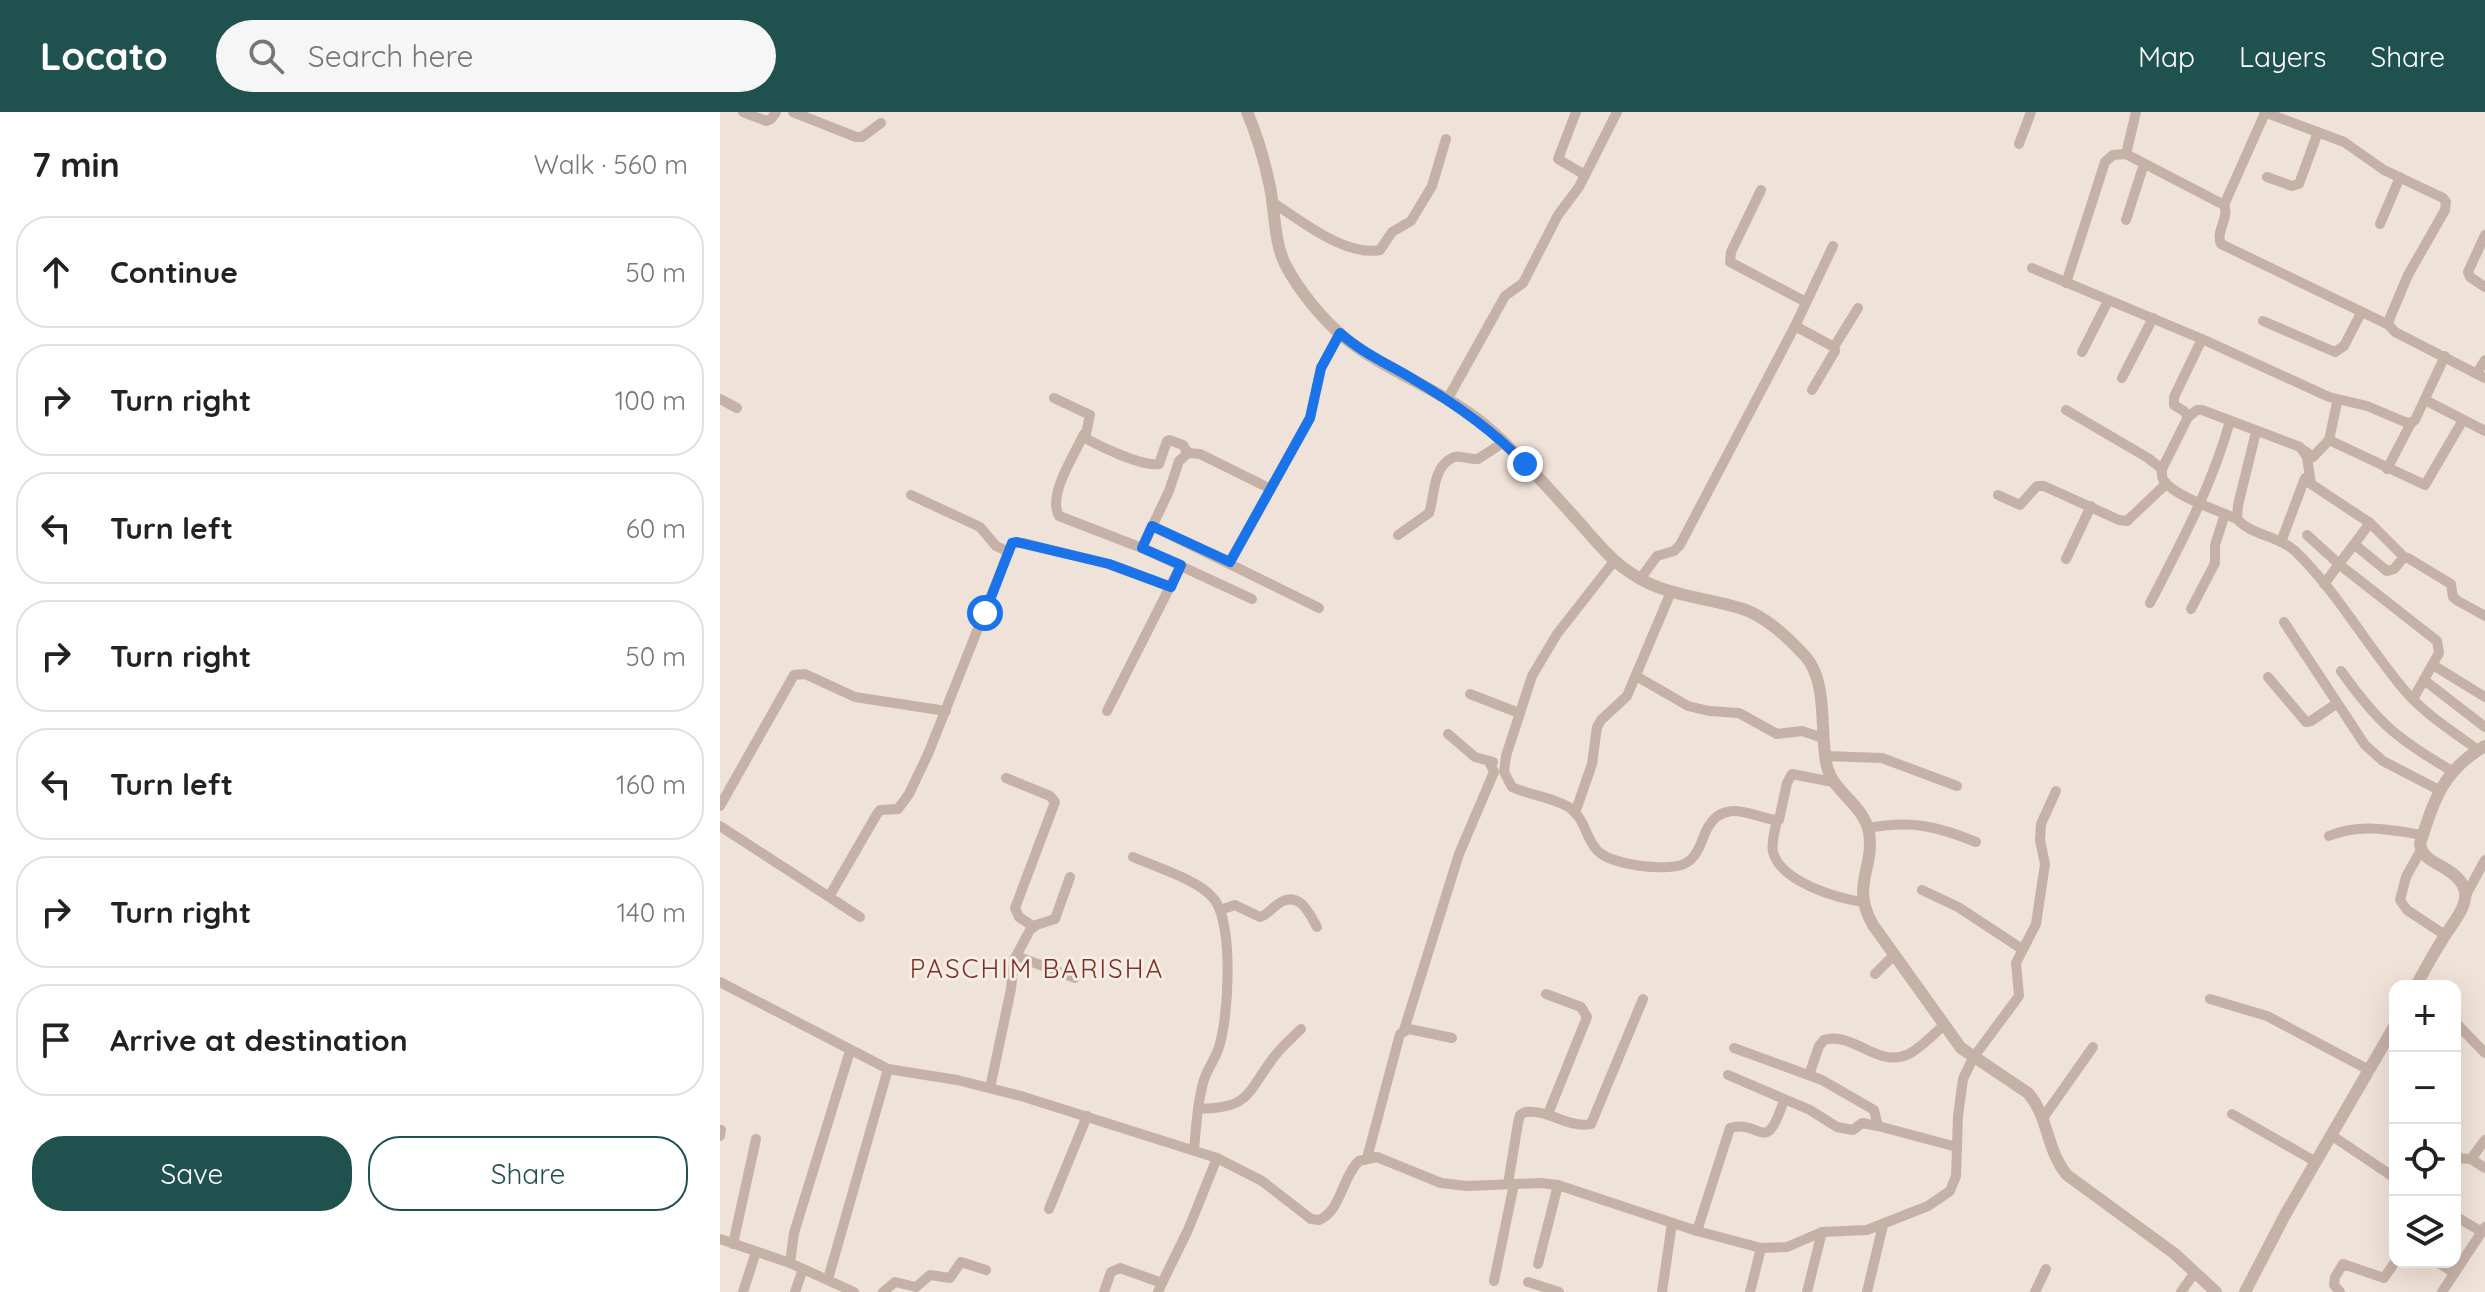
<!DOCTYPE html>
<meta charset="utf-8">
<style>
:root{--surface:#fff;--page:#f6f6f6;--text:#222;--muted:#767676;--line:#e0e0e0;--accent:#1f514f}
body{margin:0;font-family:Quicksand,sans-serif;background:var(--page);color:var(--text)}
.controls{position:absolute;right:24px;bottom:24px;display:grid;overflow:hidden;border-radius:16px;box-shadow:0 8px 32px #0002}
.controls button{width:72px;height:72px;display:grid;place-items:center;padding:0;border:0;border-bottom:2px solid var(--line);background:var(--surface);color:var(--text);font:40px sans-serif}
.stop{position:absolute;width:24px;height:24px;margin:-18px;border:6px solid #1a73e8;border-radius:50%;background:#fff}
.stop.end{background:#1a73e8;border-color:#fff;box-shadow:0 2px 8px #0008}
.list{margin:0;padding:0;list-style:none}
h2{display:flex;justify-content:space-between;align-items:center;height:104px;margin:0;padding:0 32px;font-size:34px}
h2 small{font-size:26px;font-weight:400;color:var(--muted)}
.list li{display:grid;grid-template-columns:52px 1fr auto;gap:24px;align-items:center;box-sizing:border-box;height:112px;margin:0 16px 16px;padding:0 16px;border:2px solid var(--line);border-radius:32px}
.list b{display:block;font-size:30px;white-space:nowrap}
.list em{font-size:26px;font-style:normal;color:var(--muted)}
.actions{display:flex;gap:16px;padding:24px 32px}
.actions a{flex:1;padding:18px 0;border:2px solid var(--accent);border-radius:32px;text-align:center;font-size:28px;color:var(--accent)}
.actions .main{background:var(--accent);color:#fff}
.icon{flex:none;width:44px;height:44px;fill:none;stroke:currentColor;stroke-width:2;stroke-linecap:round;stroke-linejoin:round}
.map{position:relative;flex:none;width:1765px;height:1180px;overflow:hidden}
header{display:flex;align-items:center;gap:48px;box-sizing:border-box;height:112px;padding:0 40px;background:var(--accent);color:#fff}
header strong{font-size:38px}
nav{display:flex;gap:44px;margin-inline-start:auto;font-size:28px}
.search{width:560px;height:72px;background:var(--page);display:flex;align-items:center;gap:20px;box-sizing:border-box;padding:0 28px;border-radius:44px;color:var(--muted);font-size:30px}
main{display:flex}
aside{flex:1;background:var(--surface)}
.map>svg:first-child{display:block}
.lines{fill:none;stroke-linecap:round;stroke-linejoin:round}
.minor{stroke:#c6b1a6;stroke-width:10}
.tertiary{stroke:#c6b1a6;stroke-width:12}
.route{stroke:#1a73e8;stroke-width:10}
.labels{text-anchor:middle;dominant-baseline:central;stroke-width:6;stroke-linejoin:round;paint-order:stroke}
.neighbourhood-label{font-size:26px;letter-spacing:2px;fill:#7c3125;stroke:#f7ede5}
</style>
<header>
<strong>Locato</strong>
<div class="search"><svg class="icon" aria-label="search" viewBox="0 0 24 24"><circle cx="10" cy="10" r="6"/><path d="M15 15l6 6"/></svg>Search here</div>
<nav><a>Map</a><a>Layers</a><a>Share</a></nav>
</header>
<main>
<aside>
<h2>7 min<small>Walk · 560 m</small></h2>
<ul class="list">
<li><svg class="icon" aria-label="ahead" viewBox="0 0 24 24"><path d="M12 20V5M6 11l6-6 6 6"/></svg><div><b>Continue</b></div><em>50 m</em></li>
<li><svg class="icon" aria-label="right" viewBox="0 0 24 24"><path d="M7 20v-9h11M14 6l5 5-5 5"/></svg><div><b>Turn right</b></div><em>100 m</em></li>
<li><svg class="icon" aria-label="left" viewBox="0 0 24 24"><path d="M17 20v-9H6M10 6l-5 5 5 5"/></svg><div><b>Turn left</b></div><em>60 m</em></li>
<li><svg class="icon" aria-label="right" viewBox="0 0 24 24"><path d="M7 20v-9h11M14 6l5 5-5 5"/></svg><div><b>Turn right</b></div><em>50 m</em></li>
<li><svg class="icon" aria-label="left" viewBox="0 0 24 24"><path d="M17 20v-9H6M10 6l-5 5 5 5"/></svg><div><b>Turn left</b></div><em>160 m</em></li>
<li><svg class="icon" aria-label="right" viewBox="0 0 24 24"><path d="M7 20v-9h11M14 6l5 5-5 5"/></svg><div><b>Turn right</b></div><em>140 m</em></li>
<li><svg class="icon" aria-label="arrive" viewBox="0 0 24 24"><path d="M6 21V4h12l-3 4 3 4H6"/></svg><div><b>Arrive at destination</b></div></li>
</ul>
<div class="actions"><a class="main">Save</a><a>Share</a></div>
</aside>
<div class="map">
<svg width="1765" height="1180" viewBox="0 0 1765 1180">
<rect width="100%" height="100%" fill="#efe2d9"/>
<g class="lines">
<g class="minor">
<path d="M23,0l23,9 5,-2 5,-7"/>
<path d="M73,0l63,25h6l19,-14"/>
<path d="M856,0l-18,47 27,16"/>
<path d="M1416,0l-10,42 98,51c6,13 -9,26 -3,39l168,81"/>
<path d="M1544,0l80,30 40,28 59,28 3,4 -1,8 -37,65 -19,45v5l6,7 90,46"/>
<path d="M1299,32l12,-32"/>
<path d="M1547,65l25,9 7,-2 19,-52"/>
<path d="M1041,78l-30,62 -1,10 76,40"/>
<path d="M552,90c28,18 73,55 108,48l12,-18 19,-11 21,-35 14,-47"/>
<path d="M1504,93l41,-92"/>
<path d="M1406,108l18,-56"/>
<path d="M1660,112l20,-47"/>
<path d="M1765,123l-17,37 2,5 15,10"/>
<path d="M1312,156l170,71 127,58 38,9 38,16 6,1 4,-3 30,-64"/>
<path d="M1346,171l39,-121 8,-7 13,-1"/>
<path d="M1543,209l72,31 9,-6 17,-33"/>
<path d="M1075,214l39,21 1,4 -23,39"/>
<path d="M1482,227l-28,58v8l10,6 4,6 -26,52c0,7 -1,8 3,13 10,14 54,29 72,37"/>
<path d="M1114,235l24,-39"/>
<path d="M1362,240l26,-51"/>
<path d="M1757,261l8,-13"/>
<path d="M1402,266l31,-60"/>
<path d="M334,286l36,17 -5,23c16,9 58,29 74,26l8,-23 2,-1 14,5 5,8"/>
<path d="M0,287l17,9"/>
<path d="M727,288l58,-104 18,-13 35,-68 21,-28 38,-75"/>
<path d="M1705,288l60,31"/>
<path d="M1346,298l82,48 14,11"/>
<path d="M1468,305l9,-7h5l98,37 7,10 4,27 59,39 34,34"/>
<path d="M1536,320l-18,73 -1,14c15,17 41,16 58,32 42,40 73,97 111,141 20,23 48,40 72,58"/>
<path d="M364,322c-9,20 -37,61 -25,82l83,32 110,51"/>
<path d="M1609,328l96,45 38,-65"/>
<path d="M1585,339l8,6 16,-17 8,-37"/>
<path d="M1667,357l24,-46"/>
<path d="M191,383l69,32 16,19 13,6"/>
<path d="M1278,383l22,10 17,-19h7l75,34 8,1 39,-37"/>
<path d="M432,414l167,82"/>
<path d="M678,423l31,-22c6,-17 3,-45 23,-55 7,-4 18,2 26,1l26,-17"/>
<path d="M1587,423l33,30 97,76 2,12 -26,46"/>
<path d="M1561,430l24,-64"/>
<path d="M1635,433l32,26 7,-2 10,-12 4,1 43,26 2,13 5,4 27,15"/>
<path d="M422,436l27,-57 10,-30 9,-8 12,1 71,35"/>
<path d="M1346,447l25,-53"/>
<path d="M895,448l-58,74 -25,42 -26,80 -2,16 8,15c17,8 44,11 58,21 15,11 15,28 26,41 12,16 70,23 88,15 14,-6 17,-23 23,-35 18,-35 52,-8 72,-9l8,-37 5,-9 41,8"/>
<path d="M510,450l80,-144 11,-50 19,-35"/>
<path d="M920,467l17,-23 17,-5 6,-6 115,-219 38,-80"/>
<path d="M1604,472l46,-61"/>
<path d="M1430,491c31,-60 62,-117 80,-182"/>
<path d="M1471,497l24,-46v-18l10,-31"/>
<path d="M1564,510l81,123 18,16 56,29"/>
<path d="M1713,553l52,32"/>
<path d="M1621,559c37,52 56,68 111,100"/>
<path d="M916,564l52,30 21,5 30,2 38,21 25,-3 21,7"/>
<path d="M1548,565l38,45 5,-1 25,-17"/>
<path d="M1704,568l61,47"/>
<path d="M750,582l49,19"/>
<path d="M387,599l74,-146"/>
<path d="M728,622l27,23 18,5"/>
<path d="M1105,644l57,2 75,28"/>
<path d="M286,666l44,18 5,6 -40,106 4,9 15,10"/>
<path d="M0,694l74,-131 11,-1 50,23 91,14"/>
<path d="M855,701l17,-49 5,-37 4,-7 26,-24 44,-104"/>
<path d="M1057,709c-2,9 -6,21 -4,31 8,30 63,46 90,50"/>
<path d="M0,714l140,91"/>
<path d="M1148,716c43,-8 69,-2 108,14"/>
<path d="M1609,724c31,-13 61,-6 94,-1"/>
<path d="M1701,738l-15,27 -6,23 7,10 38,25"/>
<path d="M413,745c23,10 66,23 81,42 20,25 15,121 4,151 -4,11 -12,21 -15,33 -6,22 -7,45 -9,67"/>
<path d="M1202,778l36,17 64,42"/>
<path d="M110,783l47,-81 3,-4 18,-1 11,-15 19,-40 84,-211h12l85,21 62,23"/>
<path d="M1746,783l19,-35"/>
<path d="M500,798l15,-5 25,12c9,-3 14,-12 23,-16 18,-8 27,14 34,26"/>
<path d="M296,844l59,22"/>
<path d="M1155,862l19,-19"/>
<path d="M0,870l168,87 69,11 64,16 196,62 45,23 49,38 8,1c22,-9 23,-43 40,-59l18,-4 64,26 26,3 73,-3 18,2 139,46 64,17 26,-1 35,-15 45,-2 61,-24 22,-15 6,-15 2,-60 5,-37 10,-21 46,-62 -3,-33 20,-39 9,-60 -5,-24 1,-16 15,-33"/>
<path d="M826,882l35,13 6,10 -39,97"/>
<path d="M1490,887l57,17 102,54"/>
<path d="M1735,910l30,31"/>
<path d="M684,918l55,-176 35,-82 -5,-11"/>
<path d="M1014,936l88,32 52,30 4,16 79,21"/>
<path d="M1008,963l82,35 27,17 16,3 9,-7 16,3"/>
<path d="M1089,963l10,-29 5,-6c30,-9 53,29 85,14 13,-7 24,-19 35,-29"/>
<path d="M270,976l21,-99 3,-29 16,-30 6,-5 19,-6 15,-42"/>
<path d="M478,997c50,-1 47,-12 73,-48 8,-12 20,-22 30,-32"/>
<path d="M1512,1002l84,48"/>
<path d="M1323,1006l50,-71"/>
<path d="M1611,1023l64,43"/>
<path d="M0,1024l1,-6"/>
<path d="M647,1046l33,-124 9,-5 43,9"/>
<path d="M1735,1046l16,1 14,-19"/>
<path d="M1751,1047l14,9"/>
<path d="M788,1072l10,-61 2,-8 5,-3c23,-3 45,17 66,12l52,-125"/>
<path d="M329,1097l38,-93"/>
<path d="M1735,1104l27,16"/>
<path d="M977,1119l33,-103c32,-9 35,30 54,-28"/>
<path d="M0,1127l70,24 64,29"/>
<path d="M13,1132l23,-105"/>
<path d="M1717,1150l17,11"/>
<path d="M70,1151l4,-30 56,-182"/>
<path d="M818,1152l20,-79"/>
<path d="M108,1167l60,-210"/>
<path d="M774,1169l20,-97"/>
<path d="M808,1170l31,10"/>
<path d="M442,1171l26,-53 29,-72"/>
<path d="M23,1180l13,-40"/>
<path d="M75,1180l8,-23"/>
<path d="M163,1180l12,-10 21,5 14,-12 20,3 11,-16 25,8"/>
<path d="M384,1180l7,-20 9,-4 42,15 -4,9"/>
<path d="M942,1180l10,-69"/>
<path d="M1030,1180l11,-44"/>
<path d="M1087,1180l15,-60"/>
<path d="M1147,1180l16,-67"/>
<path d="M1315,1180l11,-23"/>
<path d="M1461,1180l14,-20"/>
<path d="M1620,1180l-6,-7 1,-8 8,-13 41,14 11,-16"/>
<path d="M1722,1180l43,-65"/>
</g>
<g class="tertiary">
<path d="M527,0c10,23 18,51 23,75 5,25 4,54 15,77 14,27 38,56 61,75 46,36 105,54 148,94 30,27 57,58 84,88 17,19 34,41 56,54 33,22 73,22 109,34 24,8 46,30 62,47 24,26 14,77 22,111 7,26 36,37 42,65 6,37 -19,53 4,93l88,123 67,45c21,24 18,57 39,82l108,79 41,38"/>
<path d="M1696,874c8,-15 16,-30 25,-44 16,-27 43,-50 5,-73 -11,-7 -24,-11 -26,-25 14,-44 23,-74 65,-98"/>
<path d="M1525,1180l40,-77 110,-190"/>
</g>
</g>
<g class="lines">
<path class="route" d="M265,501l27,-70 5,-1 92,22 62,23 10,-22 -39,-17 10,-22 78,36 80,-144 11,-50 19,-35c21,19 48,31 73,46 41,24 79,50 112,85"/>
</g>
<g class="labels">
<g class="neighbourhood-label">
<text x="317" y="856">PASCHIM BARISHA</text>
</g>
</g>
</svg>
<div class="controls">
<button>+</button>
<button>−</button>
<button><svg class="icon" aria-label="locate" viewBox="0 0 24 24"><circle cx="12" cy="12" r="6"/><path d="M12 2v4M12 18v4M2 12h4M18 12h4"/></svg></button>
<button><svg class="icon" aria-label="layers" viewBox="0 0 24 24"><path d="M12 4l9 5-9 5-9-5zM3 14l9 5 9-5"/></svg></button>
</div>
<div class="stop" style="left:265px;top:501px"></div>
<div class="stop end" style="left:805px;top:352px"></div>
</div>
</main>
